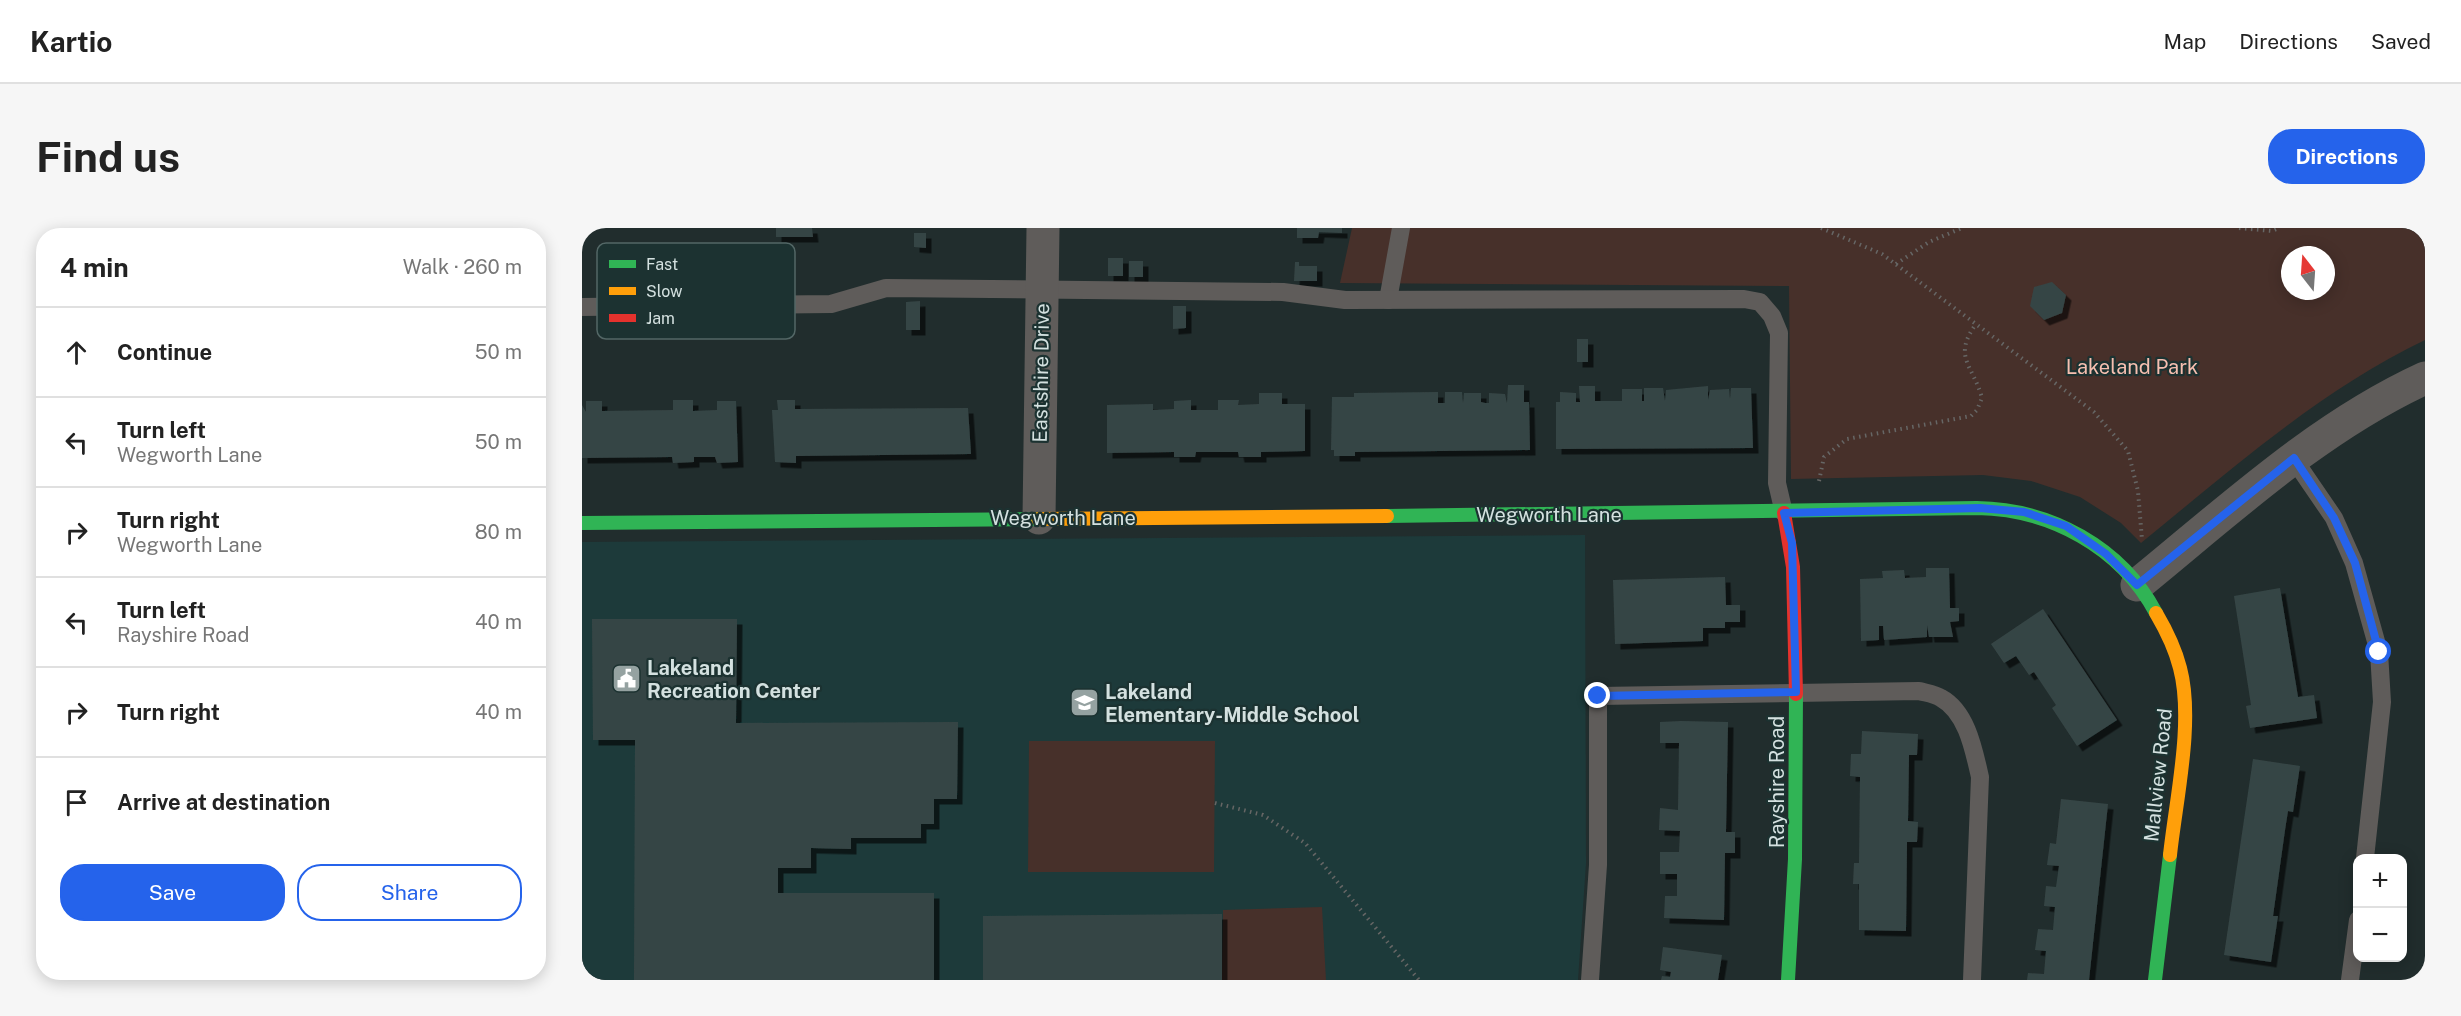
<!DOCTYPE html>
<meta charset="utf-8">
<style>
:root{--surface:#fff;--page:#f6f6f6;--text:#222;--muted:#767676;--line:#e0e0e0;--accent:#2563eb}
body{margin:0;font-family:"Public Sans",sans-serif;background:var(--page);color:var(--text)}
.controls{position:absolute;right:18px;bottom:18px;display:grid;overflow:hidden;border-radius:12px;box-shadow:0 3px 15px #0003}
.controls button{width:54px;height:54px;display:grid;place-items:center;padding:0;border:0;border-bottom:2px solid var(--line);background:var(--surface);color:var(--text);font:30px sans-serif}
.compass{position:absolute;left:1699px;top:18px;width:54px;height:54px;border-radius:50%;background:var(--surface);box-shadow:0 3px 15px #0003;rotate:343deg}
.stop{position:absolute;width:18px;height:18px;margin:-14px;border:4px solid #2563eb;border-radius:50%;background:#fff}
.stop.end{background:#2563eb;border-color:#fff;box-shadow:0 2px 6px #0008}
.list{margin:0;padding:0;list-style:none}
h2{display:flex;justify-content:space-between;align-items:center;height:78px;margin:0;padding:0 24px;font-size:26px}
h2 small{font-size:20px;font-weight:400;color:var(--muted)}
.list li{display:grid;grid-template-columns:39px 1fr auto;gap:18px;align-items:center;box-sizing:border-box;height:90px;padding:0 24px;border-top:2px solid var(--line)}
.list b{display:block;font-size:22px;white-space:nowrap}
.list p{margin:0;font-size:20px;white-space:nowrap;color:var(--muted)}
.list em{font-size:20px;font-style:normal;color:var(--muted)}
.actions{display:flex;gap:12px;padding:18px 24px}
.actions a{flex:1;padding:14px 0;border:2px solid var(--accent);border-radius:24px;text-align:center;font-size:21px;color:var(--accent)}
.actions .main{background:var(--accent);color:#fff}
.icon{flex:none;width:33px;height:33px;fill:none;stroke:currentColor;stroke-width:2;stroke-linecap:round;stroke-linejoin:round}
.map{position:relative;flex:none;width:1843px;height:752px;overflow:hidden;border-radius:24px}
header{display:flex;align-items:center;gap:36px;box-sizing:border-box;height:84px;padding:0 30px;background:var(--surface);border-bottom:2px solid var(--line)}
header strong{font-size:28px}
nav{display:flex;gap:33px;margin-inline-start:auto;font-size:21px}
.intro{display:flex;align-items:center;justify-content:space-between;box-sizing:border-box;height:144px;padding:0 36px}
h1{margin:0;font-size:42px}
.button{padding:15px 27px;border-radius:24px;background:var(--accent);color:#fff;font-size:21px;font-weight:700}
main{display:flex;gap:36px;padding:0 36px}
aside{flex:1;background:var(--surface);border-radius:24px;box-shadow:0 3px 15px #0003}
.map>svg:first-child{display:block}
.built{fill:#1d3a3a}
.green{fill:#47302a;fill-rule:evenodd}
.building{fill:#364545;filter:url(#shadow)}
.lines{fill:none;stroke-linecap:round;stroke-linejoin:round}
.path{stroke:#666665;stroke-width:4;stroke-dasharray:1.5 4.5;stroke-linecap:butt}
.lane{stroke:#5f5c5a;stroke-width:18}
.street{stroke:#5f5c5a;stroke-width:33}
.fast{stroke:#30b455;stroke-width:14}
.slow{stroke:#ff9f0a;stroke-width:14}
.jam{stroke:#e5322d;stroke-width:14}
.route{stroke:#2563eb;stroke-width:8}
.labels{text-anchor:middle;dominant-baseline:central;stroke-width:4.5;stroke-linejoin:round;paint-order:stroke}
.park-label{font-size:20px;fill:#f6bfb0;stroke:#1c3231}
.street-label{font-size:20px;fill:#d4e1e0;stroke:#1c3231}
.poi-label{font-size:20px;font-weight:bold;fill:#d4e1e0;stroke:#1c3231;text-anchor:start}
.key{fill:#1c3231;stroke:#536766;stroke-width:1.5}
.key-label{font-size:16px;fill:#d4e1e0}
</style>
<header>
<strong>Kartio</strong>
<nav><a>Map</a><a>Directions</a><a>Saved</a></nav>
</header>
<div class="intro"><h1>Find us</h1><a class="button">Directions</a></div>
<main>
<aside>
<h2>4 min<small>Walk · 260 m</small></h2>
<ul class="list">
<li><svg class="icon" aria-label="ahead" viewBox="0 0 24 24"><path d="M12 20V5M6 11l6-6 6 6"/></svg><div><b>Continue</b></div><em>50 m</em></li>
<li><svg class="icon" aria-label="left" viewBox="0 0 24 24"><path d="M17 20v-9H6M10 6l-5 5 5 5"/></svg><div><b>Turn left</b><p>Wegworth Lane</p></div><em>50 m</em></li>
<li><svg class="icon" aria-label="right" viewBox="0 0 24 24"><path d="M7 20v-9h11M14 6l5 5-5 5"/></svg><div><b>Turn right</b><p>Wegworth Lane</p></div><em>80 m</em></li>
<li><svg class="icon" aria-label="left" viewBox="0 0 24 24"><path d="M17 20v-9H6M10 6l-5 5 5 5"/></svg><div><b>Turn left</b><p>Rayshire Road</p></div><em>40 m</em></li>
<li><svg class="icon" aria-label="right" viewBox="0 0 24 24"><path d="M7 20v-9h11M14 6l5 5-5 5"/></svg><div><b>Turn right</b></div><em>40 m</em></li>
<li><svg class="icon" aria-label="arrive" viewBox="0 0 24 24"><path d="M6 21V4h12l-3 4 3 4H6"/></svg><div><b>Arrive at destination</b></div></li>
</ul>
<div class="actions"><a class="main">Save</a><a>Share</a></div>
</aside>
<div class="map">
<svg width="1843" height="752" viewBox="0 0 1843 752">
<defs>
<filter id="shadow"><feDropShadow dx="5.5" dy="5.5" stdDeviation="0" flood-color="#0009"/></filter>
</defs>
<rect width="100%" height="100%" fill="#212d2d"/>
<path class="built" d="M1003,307l1,328 -8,117h-996v-438z"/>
<g class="green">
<path d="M770,0h1073v112c-106,51 -193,129 -284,203l-20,-20 -41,-26 -49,-16 -48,-6 -192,4 -2,-193 -449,-3zM1708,27h36v36h-36z"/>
<path d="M447,513h186l-1,131h-186z"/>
<path d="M740,679l4,73h-104l1,-70z"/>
</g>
<g class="building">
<path d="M194,0h36l1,9h-37z"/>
<path d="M715,0h45v5l-23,-1 -1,6h-21z"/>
<path d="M332,5h12v15l-12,-1z"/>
<rect x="526" y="30" width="15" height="18"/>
<rect x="547" y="33" width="14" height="16"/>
<path d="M713,34h4v4h18v15h-23z"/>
<path d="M1470,54l14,13 -4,18 -18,7 -14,-14 4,-19z"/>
<path d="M338,73v29h-14v-28z"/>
<path d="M591,78h13v22l-13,1z"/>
<rect x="995" y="111" width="11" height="23"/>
<path d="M926,157h16v17h5l1,48 -175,2v4h-21v-6h-3l1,-53h22v-4l84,-1v11h7v-11h17l1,11 1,-10h17v9l4,1h4v-10l16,1 2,9z"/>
<path d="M997,158h16v15h27v-12h20v12h2v-13h19l2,13 1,-11 42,-4v14l2,-10 19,-1 1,10 1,-11h20l2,60 -197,1v-47h4v-10l16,1v9h4z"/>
<path d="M677,165h23v11h23v47l-44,1v5h-22l-1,-5h-42l-1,5h-21v-5l-67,1v-48l46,-1v6l21,-1v-8l17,-1v10h27v-10h21l-1,5 21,-1z"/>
<path d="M91,172h20v11l24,-1v-9h19l2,61 -21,1 -2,-6h-21v5l-21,1 -1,-6 -90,1v-53l4,7v-11h16v10l71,-1z"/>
<path d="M195,172h18v9l173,-1 3,46 -175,2v7l-21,-1 -3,-52h6z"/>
<path d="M1344,340h23l1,40h9v13l-9,1 3,15h-24l-2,-12v12l-43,3 -1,-14h-4v14l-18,1 -1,-62 23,-1 -1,-7 22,-1 1,8 21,-1z"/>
<path d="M1143,349l1,28h14v17h-15v6h-22v13l-88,3 -2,-64z"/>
<path d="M1698,360l18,109 16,-2 3,23 -67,10 -4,-22 5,-1 -17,-109z"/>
<path d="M1461,381l74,111 -40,26 -25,-38 4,-3 -22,-33 -5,3 -13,-19 -12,7 -13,-19z"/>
<path d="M10,391h145l-1,104 222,-1 -1,77h-23v25h-13v14h-70v11l-40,-1v20h-33v25h156v87h-300l1,-240h-42z"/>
<path d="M1099,493l47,1 -2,110h9v21h-10l-1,67 -60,-2 1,-22h12v-22h-17v-22h19l1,-21 -21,-1 1,-22 18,2 1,-67h-19v-21z"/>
<path d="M1280,503l56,3 -1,21h-8l-1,66 10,1 -1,20h-10l-1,89 -47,-1v-46h-6l1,-21h5l1,-86 -10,-1 1,-22h10z"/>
<path d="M1671,531l47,7 -7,46 -5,-1 -3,19 -12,86h5l-7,46 -47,-7z"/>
<path d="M1479,571l47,5 -19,176h-62l1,-7 16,1 2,-23 -11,-1 3,-21 15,1 2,-23 -11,-1 2,-20 10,1 3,-21 -12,-1 3,-22 6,1z"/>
<path d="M640,686v66h-239v-64z"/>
<path d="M1081,719l59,8 -4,25h-57l1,-4 8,1 1,-5 -11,-2z"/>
</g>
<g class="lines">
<g class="path">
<path d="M1239,0l61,26 212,158 34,39 10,40 4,49"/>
<path d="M1657,0l33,3 7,-3"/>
<path d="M1314,36l33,-22 33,-14"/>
<path d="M1237,253l5,-24 23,-18 124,-23 6,-6 5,-12c-9,-33 -30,-41 -6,-74"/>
<path d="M633,575l48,12 42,28 114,137"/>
</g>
<g class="lane">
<path d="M806,72l13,-72"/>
<path d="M0,79l249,-3 55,-16 397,4 62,8 399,-1 16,3 12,14 7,17 -2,150 7,30"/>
<path d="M1711,230l41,60 20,45 25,89 3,50 -17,156"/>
<path d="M1008,752l8,-115v-169l321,-5c7,2 16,3 22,7 26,14 33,53 39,79l-8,203"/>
<path d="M1768,752l8,-60"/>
</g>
<g class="street">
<path d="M457,290l4,-290"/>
<path d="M1555,357c91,-74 181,-158 288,-207"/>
</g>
<g class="fast">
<path d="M805,288l590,-8c73,1 144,39 179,105"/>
<path d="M0,295l456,-4"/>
<path d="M1206,752l7,-121 1,-165"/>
<path d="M1573,752l15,-125"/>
</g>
<g class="slow">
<path d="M456,291l349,-3"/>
<path d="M1574,385c10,17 19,35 24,55 14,53 -4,131 -10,187"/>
</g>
<path class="jam" d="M1202,285l9,54 3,127"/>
</g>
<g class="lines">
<path class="route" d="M1016,468l198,-4 -4,-149 -8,-30 196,-5 44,4 42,14 40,28 31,31 157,-127 40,60 21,45 24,89"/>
</g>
<defs>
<symbol id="civic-square" viewBox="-11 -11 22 22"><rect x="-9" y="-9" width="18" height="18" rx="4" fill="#95a2a1" stroke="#1c3231"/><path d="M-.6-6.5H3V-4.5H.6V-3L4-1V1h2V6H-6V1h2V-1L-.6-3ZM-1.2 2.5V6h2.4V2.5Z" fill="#fff"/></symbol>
<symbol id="school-square" viewBox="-11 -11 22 22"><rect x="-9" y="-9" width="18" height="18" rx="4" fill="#95a2a1" stroke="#1c3231"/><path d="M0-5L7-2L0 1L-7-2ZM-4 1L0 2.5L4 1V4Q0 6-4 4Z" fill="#fff"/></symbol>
</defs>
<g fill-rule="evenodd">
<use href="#civic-square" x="28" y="434" width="33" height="33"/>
<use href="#school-square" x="486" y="458" width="33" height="33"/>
</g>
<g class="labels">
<g class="park-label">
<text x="1550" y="139">Lakeland Park</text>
</g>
<g class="street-label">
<text transform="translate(459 145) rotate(-89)">Eastshire Drive</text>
<text x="967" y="287">Wegworth Lane</text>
<text x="481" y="290">Wegworth Lane</text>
<text transform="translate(1576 547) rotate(-84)">Mallview Road</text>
<text transform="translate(1195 554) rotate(-90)">Rayshire Road</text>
</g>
<g class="poi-label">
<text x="65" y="440">Lakeland<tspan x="65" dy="23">Recreation Center</tspan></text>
<text x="523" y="464">Lakeland<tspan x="523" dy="23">Elementary-Middle School</tspan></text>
</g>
</g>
<rect x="15" y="15" width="198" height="96" rx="9" class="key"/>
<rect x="27" y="32" width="27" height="8" fill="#30b455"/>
<rect x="27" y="59" width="27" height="8" fill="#ff9f0a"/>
<rect x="27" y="86" width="27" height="8" fill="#e5322d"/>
<g class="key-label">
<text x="64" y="42">Fast</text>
<text x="64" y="69">Slow</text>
<text x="64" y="96">Jam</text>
</g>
</svg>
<div class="controls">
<button>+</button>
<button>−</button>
</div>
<svg class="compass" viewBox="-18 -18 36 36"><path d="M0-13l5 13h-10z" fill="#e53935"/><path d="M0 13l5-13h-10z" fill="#767676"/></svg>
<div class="stop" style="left:1797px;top:424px"></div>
<div class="stop end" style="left:1016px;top:468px"></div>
</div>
</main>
